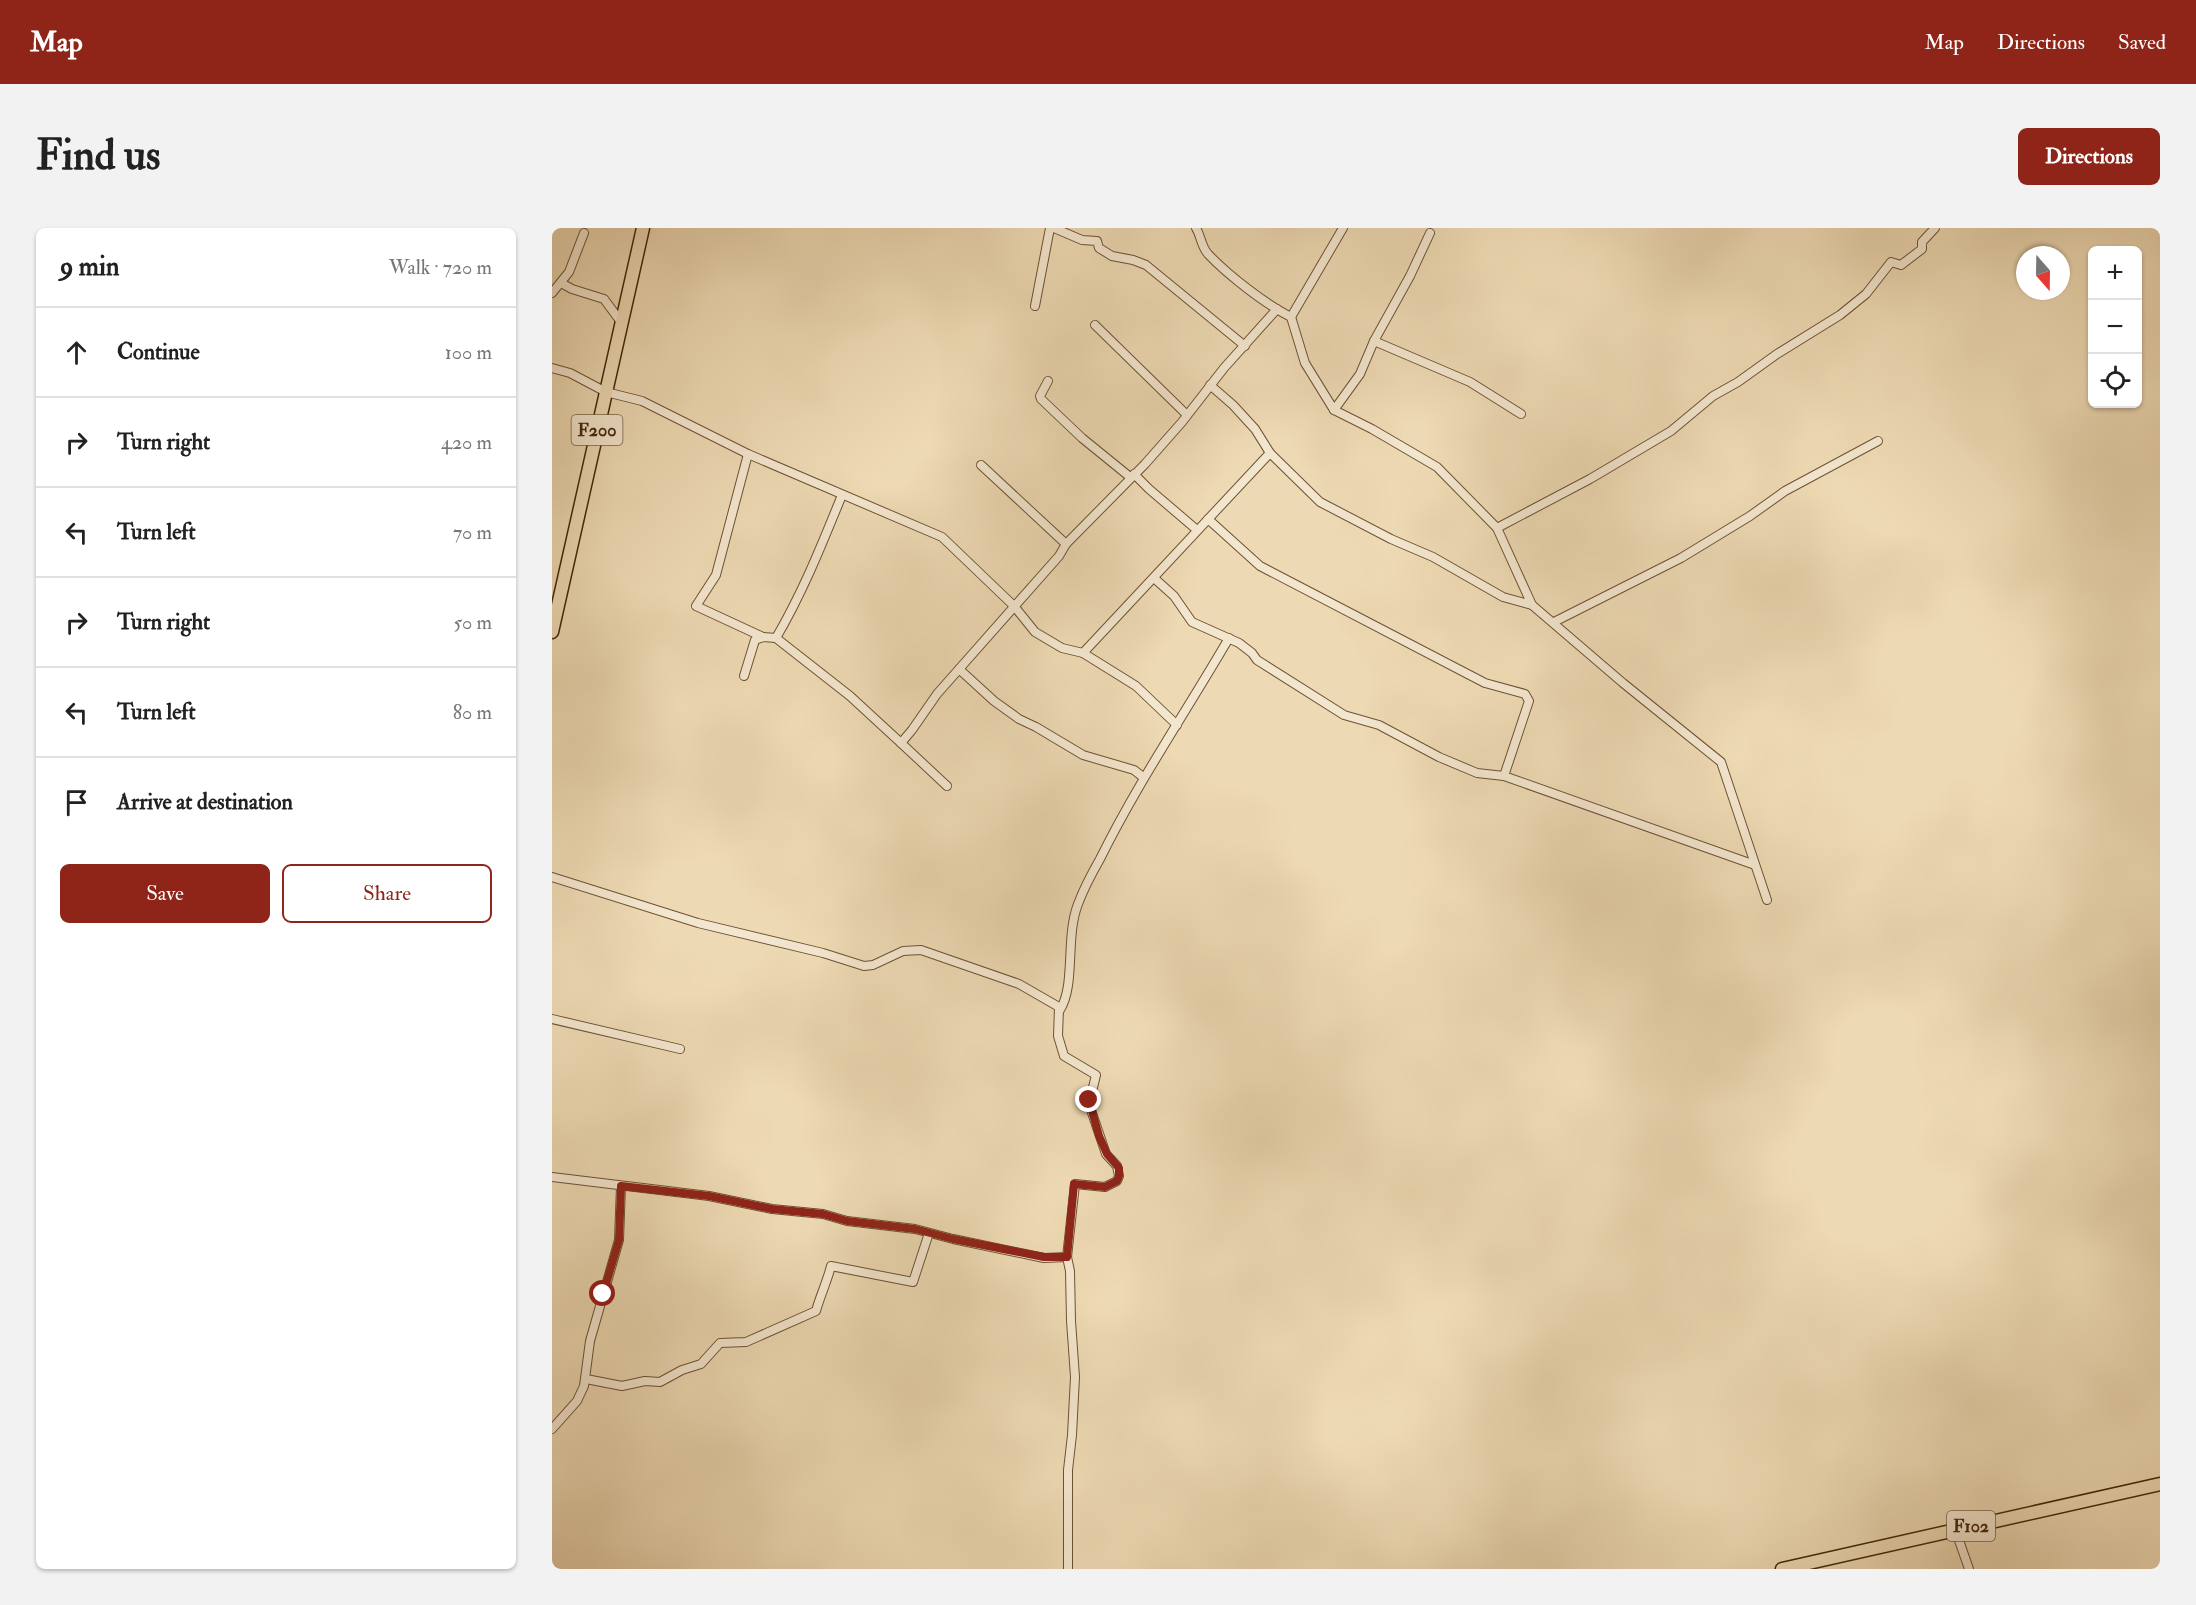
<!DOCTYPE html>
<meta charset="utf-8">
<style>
:root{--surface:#fff;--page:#f2f2f2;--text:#222;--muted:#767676;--line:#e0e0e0;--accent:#8f2418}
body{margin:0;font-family:"IM FELL Double Pica",serif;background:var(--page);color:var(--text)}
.controls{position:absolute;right:18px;top:18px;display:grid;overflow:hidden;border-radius:9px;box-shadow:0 2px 4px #0004}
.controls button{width:54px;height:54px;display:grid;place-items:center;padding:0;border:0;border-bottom:2px solid var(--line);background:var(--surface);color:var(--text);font:30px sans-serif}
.compass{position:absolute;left:1464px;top:18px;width:54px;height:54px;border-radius:50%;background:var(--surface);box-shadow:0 2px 4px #0004;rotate:160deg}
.stop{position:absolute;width:18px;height:18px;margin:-14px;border:4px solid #8f2418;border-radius:50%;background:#fff}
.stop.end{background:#8f2418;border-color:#fff;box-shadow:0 2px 6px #0008}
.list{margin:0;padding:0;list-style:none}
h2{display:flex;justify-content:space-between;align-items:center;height:78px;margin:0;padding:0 24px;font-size:26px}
h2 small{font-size:20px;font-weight:400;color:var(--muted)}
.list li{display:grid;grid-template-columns:39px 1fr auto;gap:18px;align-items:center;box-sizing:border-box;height:90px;padding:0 24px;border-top:2px solid var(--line)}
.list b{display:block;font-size:22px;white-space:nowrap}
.list em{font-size:20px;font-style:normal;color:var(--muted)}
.actions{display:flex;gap:12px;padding:18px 24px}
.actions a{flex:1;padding:14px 0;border:2px solid var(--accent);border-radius:9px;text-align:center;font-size:21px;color:var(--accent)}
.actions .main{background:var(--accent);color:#fff}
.icon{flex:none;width:33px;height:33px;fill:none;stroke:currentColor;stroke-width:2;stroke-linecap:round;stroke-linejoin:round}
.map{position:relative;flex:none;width:1608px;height:1341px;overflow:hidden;border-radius:9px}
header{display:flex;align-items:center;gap:36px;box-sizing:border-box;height:84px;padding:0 30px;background:var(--accent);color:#fff}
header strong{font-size:28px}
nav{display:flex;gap:33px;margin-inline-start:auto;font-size:21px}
.intro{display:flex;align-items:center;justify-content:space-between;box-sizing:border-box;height:144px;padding:0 36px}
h1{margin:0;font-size:42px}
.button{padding:15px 27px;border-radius:9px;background:var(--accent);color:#fff;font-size:21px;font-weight:700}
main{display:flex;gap:36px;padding:0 36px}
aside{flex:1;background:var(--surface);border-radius:9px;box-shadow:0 2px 4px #0004}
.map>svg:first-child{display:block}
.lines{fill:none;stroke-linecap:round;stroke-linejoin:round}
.minor-casing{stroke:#6d5234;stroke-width:10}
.primary-casing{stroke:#42250a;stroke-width:15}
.minor{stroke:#f3e6ce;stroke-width:8}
.primary{stroke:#edd9b3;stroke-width:12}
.route{stroke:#8f2418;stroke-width:8}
.labels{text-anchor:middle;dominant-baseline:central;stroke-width:5;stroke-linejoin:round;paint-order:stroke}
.shield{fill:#f3e6ce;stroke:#775f45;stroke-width:1.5}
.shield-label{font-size:18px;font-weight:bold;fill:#42250a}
</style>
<header>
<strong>Map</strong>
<nav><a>Map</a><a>Directions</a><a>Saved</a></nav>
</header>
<div class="intro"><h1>Find us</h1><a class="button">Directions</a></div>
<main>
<aside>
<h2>9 min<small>Walk · 720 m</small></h2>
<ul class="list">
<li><svg class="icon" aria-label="ahead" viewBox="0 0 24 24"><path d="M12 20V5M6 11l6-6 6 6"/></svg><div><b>Continue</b></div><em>100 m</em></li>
<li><svg class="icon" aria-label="right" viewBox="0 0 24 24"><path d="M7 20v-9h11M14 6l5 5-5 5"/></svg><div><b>Turn right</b></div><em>420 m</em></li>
<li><svg class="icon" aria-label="left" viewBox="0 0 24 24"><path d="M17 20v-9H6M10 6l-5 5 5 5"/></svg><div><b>Turn left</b></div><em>70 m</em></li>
<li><svg class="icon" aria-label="right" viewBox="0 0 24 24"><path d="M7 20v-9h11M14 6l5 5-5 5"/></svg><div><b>Turn right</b></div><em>50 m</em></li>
<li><svg class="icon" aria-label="left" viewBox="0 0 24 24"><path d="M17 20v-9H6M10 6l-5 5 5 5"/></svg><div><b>Turn left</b></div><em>80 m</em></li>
<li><svg class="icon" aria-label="arrive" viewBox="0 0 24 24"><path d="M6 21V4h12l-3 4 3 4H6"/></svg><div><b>Arrive at destination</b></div></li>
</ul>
<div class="actions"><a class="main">Save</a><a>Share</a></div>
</aside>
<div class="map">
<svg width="1608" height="1341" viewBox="0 0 1608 1341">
<rect width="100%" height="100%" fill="#edd9b3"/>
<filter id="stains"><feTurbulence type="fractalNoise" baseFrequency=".00333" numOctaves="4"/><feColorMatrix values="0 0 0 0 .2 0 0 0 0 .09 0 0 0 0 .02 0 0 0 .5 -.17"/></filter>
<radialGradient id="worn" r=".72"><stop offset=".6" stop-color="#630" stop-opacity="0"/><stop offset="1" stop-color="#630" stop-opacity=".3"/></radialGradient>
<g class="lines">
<defs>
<g id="minor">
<path d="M502,0l28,12 15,1 2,7 13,8 21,4 13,5 99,81"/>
<path d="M644,0c5,8 5,18 12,26 20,21 57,50 83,63l14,46 29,47 38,19 65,38 60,61 35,77 91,78 98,79 46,138"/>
<path d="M9,55l11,6 32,10 17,23"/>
<path d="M0,65l17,-21 15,-39"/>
<path d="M483,78l15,-78"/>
<path d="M739,89l52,-89"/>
<path d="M543,97l92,90"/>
<path d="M822,113l96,41 51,32"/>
<path d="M0,140l18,5 36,19 36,9 106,53 194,83 72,69 21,26 27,16 21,5 37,23 16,10 41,39"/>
<path d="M496,153l-8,15 1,3 41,39 48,39"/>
<path d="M658,157l23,20 22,24 15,24 50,49 71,37 42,18 70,40 29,8"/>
<path d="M782,182l26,-36 14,-33 36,-65 20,-43"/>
<path d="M196,226l-32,121 -20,31 67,31"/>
<path d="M429,237l85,79"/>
<path d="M582,246l15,15 48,41"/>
<path d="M656,291l52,47 225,117 40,11 4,7 -25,75"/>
<path d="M945,300l93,-49 81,-48 42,-35 25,-14 39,-28 63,-39 26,-21 25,-32 10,3 21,-16v-7l13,-14"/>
<path d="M602,350l20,18 18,26 47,21 13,10 5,7 87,55 35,10 60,32 38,16 27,3 251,89"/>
<path d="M1002,394l127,-64 69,-42 35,-25 93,-50"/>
<path d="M224,410l74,58 51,47"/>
<path d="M531,425l187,-200"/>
<path d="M407,441l35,32 25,18 17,8 47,28 51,15 9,7"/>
<path d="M192,448l11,-36 8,-3 13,1c27,-46 46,-94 66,-143"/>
<path d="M395,558l-46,-43 11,-13 25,-36 122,-138 7,-12 79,-80 37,-42 42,-54 53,-59"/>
<path d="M0,649l146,46 125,30 41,13 9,-1 30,-14 18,-1 98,34 40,23 -1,29 6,20 32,19 -7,29 17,50 11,12 2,10 -2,5 -12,6 -30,-3 -8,73 -23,1 -91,-19 -38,-10 -68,-8 -24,-7 -51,-5 -63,-13 -157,-19"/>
<path d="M508,782c16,-26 5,-73 18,-106 6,-16 14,-31 22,-45 38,-77 86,-147 129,-221"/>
<path d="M0,791l128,30"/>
<path d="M515,1029l3,14 1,50 4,56 -3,58 -4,35v99"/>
<path d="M34,1151l36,7 23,-5 15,1 22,-12 19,-6 19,-21 26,-1 70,-31c4,-15 11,-29 15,-45l82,16 16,-49"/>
<path d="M0,1201l25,-28 7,-15 6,-45 29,-101 2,-54"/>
<path d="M1403,1301l14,40"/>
</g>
<g id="primary">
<path d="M0,404l91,-404"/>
<path d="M1230,1341l378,-85"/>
</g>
</defs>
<use href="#minor" class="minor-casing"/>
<use href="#primary" class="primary-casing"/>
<use href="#minor" class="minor"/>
<use href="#primary" class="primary"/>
</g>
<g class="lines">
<path class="route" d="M51,1066l16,-54 2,-54 88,10 63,13 51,5 24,7 68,8 38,10 91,18h23l7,-73 31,3 12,-6 2,-5v-8l-12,-14 -8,-18 -10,-36"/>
</g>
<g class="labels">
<g class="shield">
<rect x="19.5" y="187" width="51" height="30" rx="4.5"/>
<rect x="1395" y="1283" width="48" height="30" rx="4.5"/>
</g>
<g class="shield-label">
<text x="45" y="202">F200</text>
<text x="1419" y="1298">F102</text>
</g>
</g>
<rect width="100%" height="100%" filter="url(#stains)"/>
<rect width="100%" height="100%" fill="url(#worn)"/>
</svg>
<div class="controls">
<button>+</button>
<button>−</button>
<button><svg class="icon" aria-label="locate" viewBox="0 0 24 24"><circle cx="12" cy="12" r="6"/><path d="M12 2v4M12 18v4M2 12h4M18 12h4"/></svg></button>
</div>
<svg class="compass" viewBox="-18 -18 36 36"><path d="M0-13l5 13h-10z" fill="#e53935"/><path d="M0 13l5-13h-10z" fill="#767676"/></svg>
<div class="stop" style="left:51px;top:1066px"></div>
<div class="stop end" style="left:537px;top:872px"></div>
</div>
</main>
